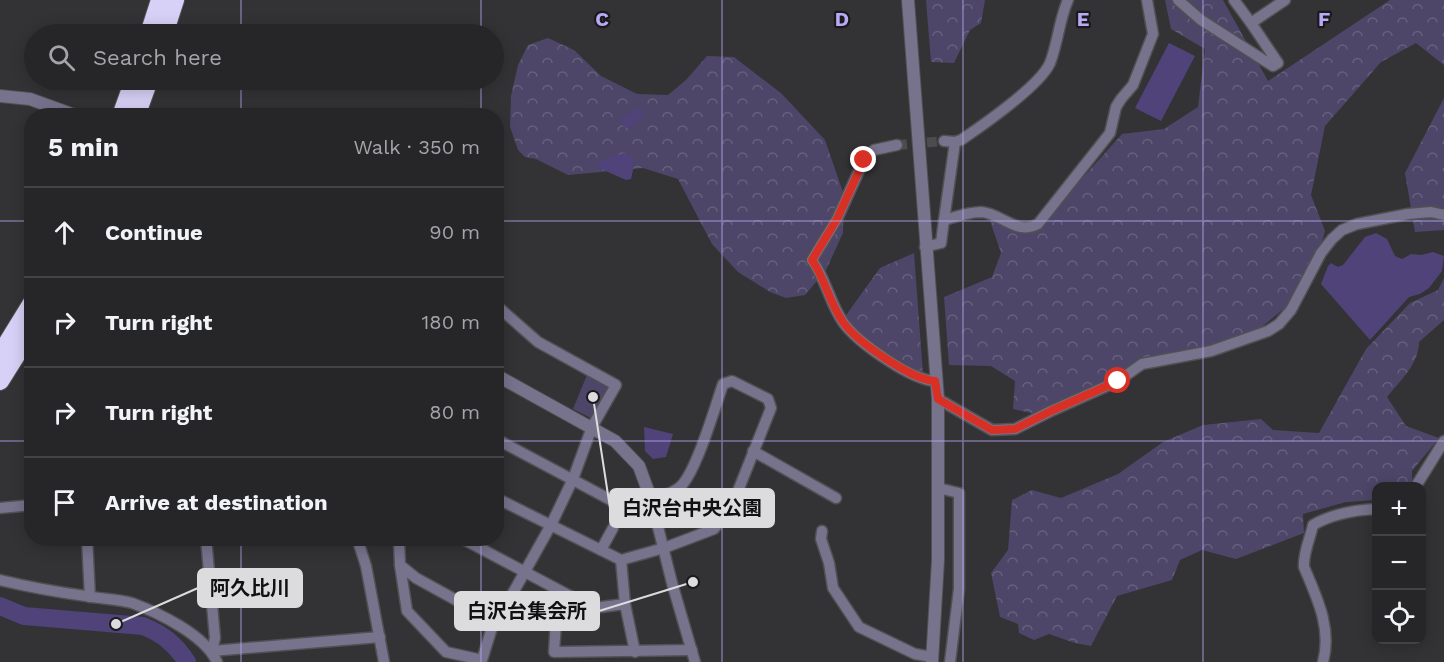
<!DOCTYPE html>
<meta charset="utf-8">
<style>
:root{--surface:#262628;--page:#2e2e30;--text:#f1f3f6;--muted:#a4a5a8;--line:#424345}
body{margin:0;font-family:"Work Sans","Noto Sans JP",sans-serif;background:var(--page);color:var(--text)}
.controls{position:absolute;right:18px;bottom:18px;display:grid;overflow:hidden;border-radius:12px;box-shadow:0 3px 15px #0003}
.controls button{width:54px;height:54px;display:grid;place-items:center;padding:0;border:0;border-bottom:2px solid var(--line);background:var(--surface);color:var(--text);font:30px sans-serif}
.stop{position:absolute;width:18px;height:18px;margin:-14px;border:4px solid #d93025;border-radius:50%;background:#fff}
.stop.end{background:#d93025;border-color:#fff;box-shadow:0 2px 6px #0008}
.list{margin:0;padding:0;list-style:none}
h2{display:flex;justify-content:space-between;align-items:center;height:78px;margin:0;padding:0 24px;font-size:26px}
h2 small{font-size:20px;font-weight:400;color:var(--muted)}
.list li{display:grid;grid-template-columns:39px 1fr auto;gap:18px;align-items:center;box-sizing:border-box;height:90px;padding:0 24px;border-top:2px solid var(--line)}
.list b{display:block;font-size:22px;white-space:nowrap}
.list em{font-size:20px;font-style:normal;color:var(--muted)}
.icon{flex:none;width:33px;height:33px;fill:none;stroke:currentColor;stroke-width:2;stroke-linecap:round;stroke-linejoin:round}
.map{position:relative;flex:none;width:1444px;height:662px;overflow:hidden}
.search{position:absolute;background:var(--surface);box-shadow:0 3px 15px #0003;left:24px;top:24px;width:480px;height:66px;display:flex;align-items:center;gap:15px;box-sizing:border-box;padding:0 21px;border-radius:33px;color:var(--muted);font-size:22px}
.panel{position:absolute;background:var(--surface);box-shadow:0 3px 15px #0003;left:24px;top:108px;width:480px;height:438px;border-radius:24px}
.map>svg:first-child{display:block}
.forest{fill:url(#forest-crowns)}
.green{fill:#4d4668}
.water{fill:#504379}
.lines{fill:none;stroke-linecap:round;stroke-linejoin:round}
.river{stroke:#504379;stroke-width:18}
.minor-tunnel{stroke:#4c4b4e;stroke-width:10;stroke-dasharray:10 5;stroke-linecap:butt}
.minor-casing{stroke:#515053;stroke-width:13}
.tertiary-casing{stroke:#515053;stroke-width:14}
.motorway-casing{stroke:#515053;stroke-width:20}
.minor{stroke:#78738d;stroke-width:10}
.tertiary{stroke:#78738d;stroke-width:12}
.motorway{stroke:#d7d1f7;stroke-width:18}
.route{stroke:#d93025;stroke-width:8}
.grid{fill:none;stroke:#baaaf6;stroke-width:1.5;stroke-opacity:0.55}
.grid-label{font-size:20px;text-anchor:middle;font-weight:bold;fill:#baaaf6;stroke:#1a1a1c;stroke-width:4.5;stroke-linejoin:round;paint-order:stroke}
.leader{fill:none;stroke:#dcdbdd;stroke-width:2}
.callout-dot{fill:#dcdbdd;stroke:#1a1a1c;stroke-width:2}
.callout{fill:#dcdbdd;stroke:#dcdbdd;stroke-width:2}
.callout-label{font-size:20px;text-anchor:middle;font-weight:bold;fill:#111}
</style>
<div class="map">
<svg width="1444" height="662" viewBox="0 0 1444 662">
<defs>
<pattern id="forest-crowns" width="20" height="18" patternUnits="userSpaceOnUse" patternTransform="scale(1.5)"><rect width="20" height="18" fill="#4d4668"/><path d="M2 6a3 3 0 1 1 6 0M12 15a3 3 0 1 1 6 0" fill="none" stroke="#66607d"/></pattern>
</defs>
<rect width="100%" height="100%" fill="#333235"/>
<g class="forest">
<path d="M926,0h59l-4,23 -11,7 -16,33 -23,-1z"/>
<path d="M1165,0h58l45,81 122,-81h54v65l-28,-22 -35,19 -56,64 -14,69 14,36 -6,22 -33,54 -27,22 -48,18 -28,6 -30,3 -117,58 -23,-5 2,-28 -24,-15 -42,-1 -5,-68 48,-20 9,-24 -12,-35 46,13 87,-97 42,-5 34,-22 7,-58 -34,-20z"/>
<path d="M548,38l26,12 27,26 36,18 31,1 18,-15 21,-24 27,1 48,37 43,46 19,55 -1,38 -17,37 -21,25 -19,3 -16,-6 -32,-20 -26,-28 -34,-65 -35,-11 -75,7 -32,-16 -11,-2 -7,-7 -8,-23 1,-31 7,-31 10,-20z"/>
<path d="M1444,98v132l-29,2 -10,-59z"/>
<path d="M914,253l9,121 -63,-37 -16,-19 36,-50z"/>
<path d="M1444,278v42l-25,22c0,22 -19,39 -32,55l19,29 33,12 -27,33v15h-36v14l-30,2 -43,12 1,19 -68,26 -34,-9 -22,10 -8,20 -55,16 -26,50 -16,-3 -26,-9 -15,6 -15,-7 -1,-9 -18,-7 -9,-44 17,-23 4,-50 20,-10 29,8 57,-24 45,-32 40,-17 58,-6 12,11 46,3 47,-84 44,-46 28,-13z"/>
</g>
<path class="green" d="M589,370l27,15 -23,34 -20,-10z"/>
<g class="water">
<path d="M1169,43l26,13 -34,65 -26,-13z"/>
<path d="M636,108l7,2 1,6 -14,11 -6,1 -4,-8z"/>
<path d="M624,153l9,4 1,8 -3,14 -5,1 -27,-12 -2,-4 10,-6z"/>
<path d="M1376,233l11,6 8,17 7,3 9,-5 10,1 12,-3 11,4 -2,15 -13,17 -9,6 -11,3 -39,43 -49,-56 7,-18 3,-3 7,4 5,-2 22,-28z"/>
<path d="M644,427l29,7 -7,23 -13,2 -8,-8z"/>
</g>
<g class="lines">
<path class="river" d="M0,606l24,10 119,10c20,8 32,18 44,36"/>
<path class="minor-tunnel" d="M897,145l47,-4"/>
<defs>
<g id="minor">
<path d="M1178,0l23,20 72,46 5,-3 -27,-40"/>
<path d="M1234,0l17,23 34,-23"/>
<path d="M944,141l11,1 6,-2c22,-15 79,-54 89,-77 8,-20 9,-43 18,-63"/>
<path d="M897,145l-23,5 -10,10 -27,59 -25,41c14,19 18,44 31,62 14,20 68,58 92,59"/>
<path d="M944,220l11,-78"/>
<path d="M925,247l16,-4 3,-23c11,-3 25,-8 37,-8 20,1 36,24 57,12l72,-91 6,-26 5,-8 12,-14 20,-51 -6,-34"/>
<path d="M938,399l54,31 23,-1 36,-18 67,-30 24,-17 69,-13 57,-20 11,-7 12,-14 30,-57 11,-14 10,-9 15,-6 51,-10 23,-2 13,3"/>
<path d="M496,439l126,67c18,-5 43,-7 58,-19 16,-14 35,-80 43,-103l9,-3 36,18 3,9 -39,98 -18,23 -50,19 -43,12 -125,-62"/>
<path d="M753,451l83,47"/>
<path d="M1416,486l28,-45"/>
<path d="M938,488l21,5v96l-9,73"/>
<path d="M651,499l21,84 23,79"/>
<path d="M0,508l32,-3"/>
<path d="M822,531l-1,8 8,24 4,25 26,39 56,27 17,3"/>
<path d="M87,538l3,59"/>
<path d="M206,538l9,100 -3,13"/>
<path d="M357,538l9,28 18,96"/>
<path d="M398,538l1,3 1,24 16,13 78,43 6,-5 51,-91 22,-46 19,-52 24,-42 -78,-43 -42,-37"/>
<path d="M461,538l109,58 -14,26 -2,30 138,-2"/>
<path d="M601,550l12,-22"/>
<path d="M621,560l4,44 10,48"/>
<path d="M400,565l7,46 39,41 36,8 12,-39"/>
<path d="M0,580c29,7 57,12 86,16 15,3 32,3 46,7 27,10 73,32 85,59"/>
<path d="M570,596l23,12 32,-4"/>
<path d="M212,651l168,-14"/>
<path d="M1323,662c9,-34 -6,-64 -19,-95 -1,-14 6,-28 9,-42 19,-11 42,-15 63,-16"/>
</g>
<g id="tertiary">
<path d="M908,0l30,399v161l-6,102"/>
<path d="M0,96l30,3 47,17"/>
<path d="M496,375l119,66 24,25 12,33"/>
</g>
<g id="motorway">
<path d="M149,34l11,-34"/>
<path d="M164,34l11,-34"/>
<path d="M121,116l13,-36"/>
<path d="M136,116l13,-36"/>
<path d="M0,355l32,-52"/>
<path d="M0,381l32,-51"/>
</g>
</defs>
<use href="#minor" class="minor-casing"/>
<use href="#tertiary" class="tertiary-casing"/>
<use href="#motorway" class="motorway-casing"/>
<use href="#minor" class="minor"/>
<use href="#tertiary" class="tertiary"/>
<use href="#motorway" class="motorway"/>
</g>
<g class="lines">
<path class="route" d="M864,160l-27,59 -25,41c13,19 18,44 31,62 14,20 69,58 92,59l3,18 54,31 23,-1 36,-18 67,-30"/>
</g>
<path class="grid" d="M241,0v34M481,0v34M722,0v662M963,0v662M1203,0v662M241,80v36M481,80v36M0,221h32M496,221h948M0,441h32M496,441h948M241,538v124M481,538v124"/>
<g class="grid-label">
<text x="602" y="26">C</text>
<text x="842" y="26">D</text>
<text x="1083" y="26">E</text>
<text x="1324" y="26">F</text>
</g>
<path class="leader" d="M593 397L610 508M116 624L198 588M693 582L599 611"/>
<g class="callout-dot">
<circle cx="593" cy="397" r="6"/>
<circle cx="116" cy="624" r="6"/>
<circle cx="693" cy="582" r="6"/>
</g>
<g class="callout">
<rect x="610" y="489" width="164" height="38" rx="6"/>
<rect x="198" y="569" width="104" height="38" rx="6"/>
<rect x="455" y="592" width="144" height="38" rx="6"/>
</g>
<g class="callout-label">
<text x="692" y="515">白沢台中央公園</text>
<text x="250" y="595">阿久比川</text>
<text x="527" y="618">白沢台集会所</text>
</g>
</svg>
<div class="controls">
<button>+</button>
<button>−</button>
<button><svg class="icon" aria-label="locate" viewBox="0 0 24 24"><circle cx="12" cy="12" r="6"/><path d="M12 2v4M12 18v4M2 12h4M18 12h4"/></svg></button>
</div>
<div class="stop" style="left:1118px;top:381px"></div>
<div class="stop end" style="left:864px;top:160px"></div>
<div class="search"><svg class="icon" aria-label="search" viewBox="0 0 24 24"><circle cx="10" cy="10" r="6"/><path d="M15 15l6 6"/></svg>Search here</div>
<section class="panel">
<h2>5 min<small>Walk · 350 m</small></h2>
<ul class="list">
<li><svg class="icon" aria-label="ahead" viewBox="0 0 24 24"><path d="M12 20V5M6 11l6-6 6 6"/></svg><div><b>Continue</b></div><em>90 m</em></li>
<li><svg class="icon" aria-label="right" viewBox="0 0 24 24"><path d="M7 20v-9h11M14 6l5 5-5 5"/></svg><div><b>Turn right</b></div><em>180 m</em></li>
<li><svg class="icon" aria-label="right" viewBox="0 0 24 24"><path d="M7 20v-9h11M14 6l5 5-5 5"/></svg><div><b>Turn right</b></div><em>80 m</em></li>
<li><svg class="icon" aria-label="arrive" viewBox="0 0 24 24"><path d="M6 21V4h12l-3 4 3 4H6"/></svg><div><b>Arrive at destination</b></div></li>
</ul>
</section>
</div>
